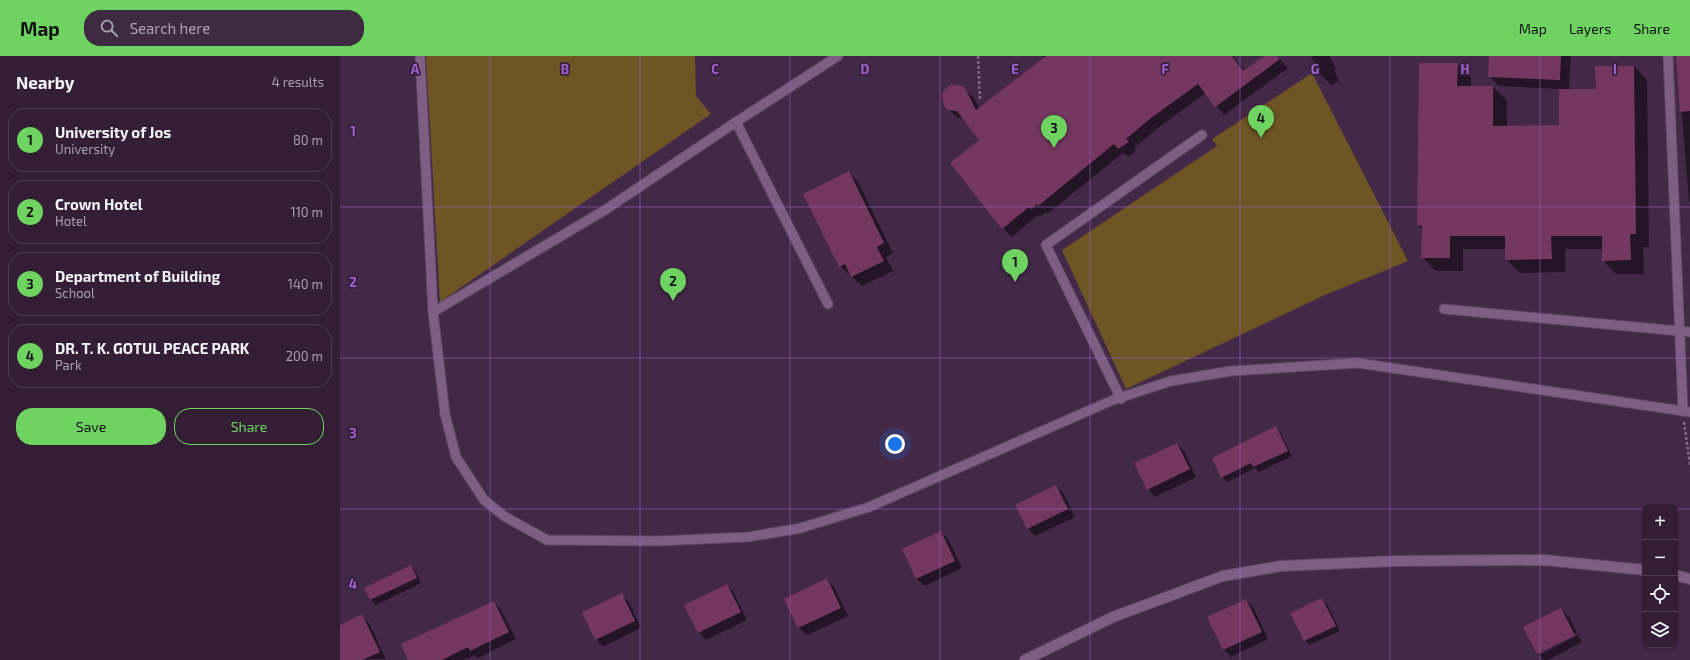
<!DOCTYPE html>
<meta charset="utf-8">
<style>
:root{--surface:#331e36;--page:#3e2b42;--text:#f1f3f6;--muted:#a9a2ad;--line:#4e3c51;--accent:#6ed361}
body{margin:0;font-family:"Exo 2",sans-serif;background:var(--page);color:var(--text)}
.controls{position:absolute;right:12px;bottom:12px;display:grid;overflow:hidden;border-radius:8px;box-shadow:0 1px 3px #0004}
.controls button{width:36px;height:36px;display:grid;place-items:center;padding:0;border:0;border-bottom:1px solid var(--line);background:var(--surface);color:var(--text);font:20px sans-serif}
.you{position:absolute;left:555px;top:388px;width:14px;height:14px;margin:-10px;border:3px solid #fff;border-radius:50%;background:#1a73e8;box-shadow:0 0 0 6px #1a73e833}
.badge{display:grid;place-items:center;width:26px;height:26px;border-radius:50%;background:var(--accent);color:#111;font-size:13px;font-weight:700}
.pin{position:absolute;translate:-50% -33px;filter:drop-shadow(0 1px 2px #0008)}
.pin::after{content:'';position:absolute;top:21px;width:14px;height:12px;background:inherit;clip-path:polygon(0 0,100% 0,50% 100%)}
.list{margin:0;padding:0;list-style:none}
h2{display:flex;justify-content:space-between;align-items:center;height:52px;margin:0;padding:0 16px;font-size:17px}
h2 small{font-size:13px;font-weight:400;color:var(--muted)}
.list li{display:grid;grid-template-columns:26px 1fr auto;gap:12px;align-items:center;box-sizing:border-box;height:64px;margin:0 8px 8px;padding:0 8px;border:1px solid var(--line);border-radius:16px}
.list b{display:block;font-size:15px;white-space:nowrap}
.list p{margin:0;font-size:13px;white-space:nowrap;color:var(--muted)}
.list em{font-size:13px;font-style:normal;color:var(--muted)}
.actions{display:flex;gap:8px;padding:12px 16px}
.actions a{flex:1;padding:9px 0;border:1px solid var(--accent);border-radius:16px;text-align:center;font-size:14px;color:var(--accent)}
.actions .main{background:var(--accent);color:#111}
.icon{flex:none;width:22px;height:22px;fill:none;stroke:currentColor;stroke-width:2;stroke-linecap:round;stroke-linejoin:round}
.map{position:relative;flex:none;width:1350px;height:604px;overflow:hidden}
header{display:flex;align-items:center;gap:24px;box-sizing:border-box;height:56px;padding:0 20px;background:var(--accent);color:#111}
header strong{font-size:19px}
nav{display:flex;gap:22px;margin-inline-start:auto;font-size:14px}
.search{width:280px;height:36px;background:var(--page);display:flex;align-items:center;gap:10px;box-sizing:border-box;padding:0 14px;border-radius:16px;color:var(--muted);font-size:15px}
main{display:flex}
aside{flex:1;background:var(--surface)}
.map>svg:first-child{display:block}
.green{fill:#6e5524}
.shadow{fill:#0007}
.building{fill:#743760}
.lines{fill:none;stroke-linecap:round;stroke-linejoin:round}
.lane-casing{stroke:#5e4762;stroke-width:11}
.street-casing{stroke:#5e4762;stroke-width:12}
.path{stroke:#826a86;stroke-width:2.5;stroke-dasharray:3 2;stroke-linecap:butt}
.lane{stroke:#7e5f83;stroke-width:9}
.street{stroke:#7e5f83;stroke-width:10}
.grid{fill:none;stroke:#9f63d0;stroke-width:1;stroke-opacity:0.55}
.grid-label{font-size:13px;text-anchor:middle;font-weight:bold;fill:#9f63d0;stroke:#391e3e;stroke-width:3.5;stroke-linejoin:round;paint-order:stroke}
</style>
<header>
<strong>Map</strong>
<div class="search"><svg class="icon" aria-label="search" viewBox="0 0 24 24"><circle cx="10" cy="10" r="6"/><path d="M15 15l6 6"/></svg>Search here</div>
<nav><a>Map</a><a>Layers</a><a>Share</a></nav>
</header>
<main>
<aside>
<h2>Nearby<small>4 results</small></h2>
<ul class="list">
<li><span class="badge">1</span><div><b>University of Jos</b><p>University</p></div><em>80 m</em></li>
<li><span class="badge">2</span><div><b>Crown Hotel</b><p>Hotel</p></div><em>110 m</em></li>
<li><span class="badge">3</span><div><b>Department of Building</b><p>School</p></div><em>140 m</em></li>
<li><span class="badge">4</span><div><b>DR. T. K. GOTUL PEACE PARK</b><p>Park</p></div><em>200 m</em></li>
</ul>
<div class="actions"><a class="main">Save</a><a>Share</a></div>
</aside>
<div class="map">
<svg width="1350" height="604" viewBox="0 0 1350 604">
<rect width="100%" height="100%" fill="#442848"/>
<g class="green">
<path d="M86,0h269l1,40 15,18 -271,188z"/>
<path d="M972,17l96,188 -83,34 -199,94 -64,-139 155,-104 -5,-7z"/>
</g>
<g class="shadow">
<path d="M701,0h192l12,16 21,-16h11l11,12 -64,47 -18,-22 -47,34 -25,21 2,3 -8,6 -5,-4 -76,61 -1,-2 -6,5 -2,-2 -26,22 -9,-9 -23,-88 -15,-21 -7,-1 -13,-12 17,-19 13,12 4,10 66,-51z"/>
<path d="M971,0h18l7,13 -2,1 5,11 -8,4 -10,-10z"/>
<path d="M1150,0h81l-2,34h28l37,-24 13,14 2,167h-6l1,27h-28l-13,-14v-11h-38v23l-45,1 -14,-14v-10h-43v22h-27l-14,-14 1,-27 -5,-5 39,-161 14,14v9h22l14,13v27l53,-1v-37l-61,-3 -10,-10z"/>
<path d="M1337,0h13v146l-1,-1z"/>
<path d="M509,117l9,9 35,71 -7,4 7,14 -31,15 -22,-20z"/>
<path d="M935,371l5,5 12,24 -33,16 -4,-4 -28,14 -5,-5z"/>
<path d="M837,388l7,7 12,26 -41,20 -7,-8z"/>
<path d="M716,430l7,7 12,24 -40,19 -7,-7z"/>
<path d="M600,476l8,7 14,29 -37,18 -8,-7 -13,-29z"/>
<path d="M71,511l5,5 5,11 -45,22 -5,-5 -6,-11z"/>
<path d="M487,523l7,8 14,29 -41,19 -8,-7 -13,-29z"/>
<path d="M387,529l7,8 13,27 -41,20 -7,-8z"/>
<path d="M281,538l8,8 12,26 -38,19 -7,-8z"/>
<path d="M982,543l5,5 13,27 -31,14 -4,-5z"/>
<path d="M906,544l7,7 15,32 -37,18 -7,-7 -15,-32z"/>
<path d="M154,546l7,8 15,29 -38,19 -3,-3 -11,5h-55z"/>
<path d="M1221,553l8,8 8,16 -38,19v3l39,-20 4,7 -34,18h-4l-6,-6 -13,-26z"/>
<path d="M22,560l7,7 17,36 -46,1v-34z"/>
</g>
<g class="building">
<path d="M706,0h186l11,15 21,-15h13l3,3 -65,48 -17,-23 -47,34 -25,21 3,3 -11,7 -4,-5 -76,62 -1,-2 -6,5 -2,-2 -27,22 -52,-66 29,-23 -22,-29 -9,-1 -4,-4 -2,-10 1,-5 9,-7 10,2 4,4 10,20z"/>
<path d="M1149,0h72l-1,24 -72,-3z"/>
<path d="M1336,0h14v55l-10,1z"/>
<path d="M1079,7h39l-1,23h36v40l66,-1v-36h37l-1,-23h39l2,168h-6l1,26 -29,1v-25h-51l1,23 -47,1v-24h-55v22h-29l1,-32 -5,-1z"/>
<path d="M509,115l35,72 -7,4 7,14 -33,16 -6,-13 -6,3 -36,-73z"/>
<path d="M936,370l12,25 -35,16 -2,-4 -30,15 -9,-20z"/>
<path d="M837,387l13,26 -43,21 -13,-27z"/>
<path d="M716,429l12,24 -41,20 -12,-24z"/>
<path d="M601,475l14,30 -39,18 -14,-30z"/>
<path d="M71,509l6,13 -47,22 -6,-12z"/>
<path d="M487,522l14,30 -43,20 -14,-29z"/>
<path d="M387,528l14,28 -43,21 -14,-28z"/>
<path d="M282,537l13,28 -40,19 -13,-28z"/>
<path d="M982,542l14,28 -32,15 -14,-28z"/>
<path d="M906,543l16,33 -39,18 -16,-33z"/>
<path d="M154,545l15,31 -39,19 -2,-4 -26,13h-34l-7,-16z"/>
<path d="M1221,552l14,27 -38,19 -14,-27z"/>
<path d="M22,558l18,38 -18,8h-22v-35z"/>
</g>
<g class="lines">
<defs>
<g id="lane">
<path d="M80,0l13,256 12,102 11,43 28,43 20,16 43,24 111,1 90,-4 53,-9 68,-21 244,-107 58,-19 60,-10 127,-8 332,49"/>
<path d="M1328,0l15,355"/>
<path d="M396,66l92,182"/>
<path d="M1104,253l246,23"/>
<path d="M93,256l172,-102 131,-88 102,-66"/>
<path d="M781,343l-75,-154 156,-110"/>
</g>
<g id="street">
<path d="M1335,519l15,4"/>
<path d="M685,604l88,-43 110,-41 58,-10 115,-5 148,-1 101,10"/>
</g>
</defs>
<use href="#lane" class="lane-casing"/>
<use href="#street" class="street-casing"/>
<g class="path">
<path d="M638,0l2,44"/>
<path d="M1344,366l6,43"/>
</g>
<use href="#lane" class="lane"/>
<use href="#street" class="street"/>
</g>
<path class="grid" d="M150,0v604M300,0v604M450,0v604M600,0v604M750,0v604M900,0v604M1050,0v604M1200,0v604M0,151h1350M0,302h1350M0,453h1305M1335,453h15"/>
<g class="grid-label">
<text x="75" y="18">A</text>
<text x="225" y="18">B</text>
<text x="375" y="18">C</text>
<text x="525" y="18">D</text>
<text x="675" y="18">E</text>
<text x="825" y="18">F</text>
<text x="975" y="18">G</text>
<text x="1125" y="18">H</text>
<text x="1275" y="18">I</text>
<text x="13" y="80">1</text>
<text x="13" y="231">2</text>
<text x="13" y="382">3</text>
<text x="13" y="533">4</text>
</g>
</svg>
<div class="controls">
<button>+</button>
<button>−</button>
<button><svg class="icon" aria-label="locate" viewBox="0 0 24 24"><circle cx="12" cy="12" r="6"/><path d="M12 2v4M12 18v4M2 12h4M18 12h4"/></svg></button>
<button><svg class="icon" aria-label="layers" viewBox="0 0 24 24"><path d="M12 4l9 5-9 5-9-5zM3 14l9 5 9-5"/></svg></button>
</div>
<div class="you"></div>
<div class="pin badge" style="left:675px;top:226px">1</div>
<div class="pin badge" style="left:333px;top:245px">2</div>
<div class="pin badge" style="left:714px;top:92px">3</div>
<div class="pin badge" style="left:921px;top:82px">4</div>
</div>
</main>
